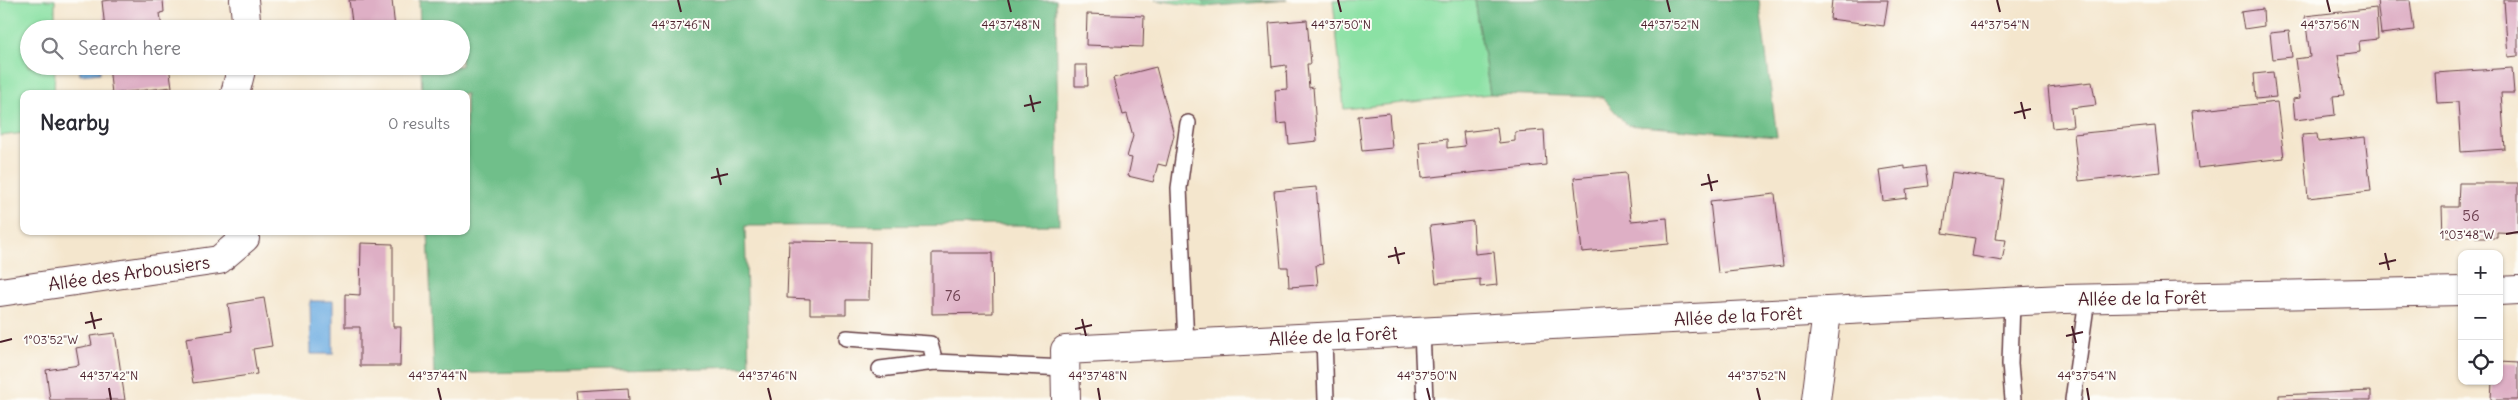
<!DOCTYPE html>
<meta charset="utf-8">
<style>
:root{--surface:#fff;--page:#f2f2f3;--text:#2b2b33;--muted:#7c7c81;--line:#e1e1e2}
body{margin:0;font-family:Delius,sans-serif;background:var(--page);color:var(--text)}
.controls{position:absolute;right:15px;bottom:15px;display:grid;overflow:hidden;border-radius:10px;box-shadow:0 1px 4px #0004}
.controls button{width:45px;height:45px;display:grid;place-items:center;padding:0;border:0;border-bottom:1px solid var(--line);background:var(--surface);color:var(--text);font:25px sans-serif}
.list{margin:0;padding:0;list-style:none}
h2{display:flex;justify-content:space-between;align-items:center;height:65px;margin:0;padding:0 20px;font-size:21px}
h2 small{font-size:16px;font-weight:400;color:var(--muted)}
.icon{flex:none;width:28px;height:28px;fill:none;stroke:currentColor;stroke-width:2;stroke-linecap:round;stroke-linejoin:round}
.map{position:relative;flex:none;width:2518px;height:400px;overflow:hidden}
.search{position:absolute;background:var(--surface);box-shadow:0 1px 4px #0004;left:20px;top:20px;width:450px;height:55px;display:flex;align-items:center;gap:12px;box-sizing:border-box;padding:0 18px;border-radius:28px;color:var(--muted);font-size:19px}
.panel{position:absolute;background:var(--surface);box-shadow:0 1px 4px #0004;left:20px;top:90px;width:450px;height:145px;border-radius:10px}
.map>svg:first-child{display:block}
.green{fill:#8be1a4;stroke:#6a8068}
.forest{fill:#70bf8a;stroke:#5d6f5a}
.water{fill:#6faee2;stroke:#5c6686}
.building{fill:#deafc5}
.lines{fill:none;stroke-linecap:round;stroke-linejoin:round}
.lane-casing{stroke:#643d43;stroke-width:18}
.street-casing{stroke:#643d43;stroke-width:30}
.lane{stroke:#fff;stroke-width:15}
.street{stroke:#fff;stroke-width:28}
.ticks{fill:none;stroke:#4a1f2b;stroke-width:2}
.labels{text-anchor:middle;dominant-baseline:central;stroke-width:4;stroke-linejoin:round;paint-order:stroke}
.number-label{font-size:15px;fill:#6f4352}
.street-label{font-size:18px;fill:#4a1f2b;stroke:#fdfcf7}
.ticks-label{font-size:12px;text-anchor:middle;fill:#4a1f2b;stroke:#fdfcf7;stroke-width:4;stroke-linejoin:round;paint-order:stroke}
</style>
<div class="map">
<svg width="2518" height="400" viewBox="0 0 2518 400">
<rect width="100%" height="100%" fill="#fdfcf7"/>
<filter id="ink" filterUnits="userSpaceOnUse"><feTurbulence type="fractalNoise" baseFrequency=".02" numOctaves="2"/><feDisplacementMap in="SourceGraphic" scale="10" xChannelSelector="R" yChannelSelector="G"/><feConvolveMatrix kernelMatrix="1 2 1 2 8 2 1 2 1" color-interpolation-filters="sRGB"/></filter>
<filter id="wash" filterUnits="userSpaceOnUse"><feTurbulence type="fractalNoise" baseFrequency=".0096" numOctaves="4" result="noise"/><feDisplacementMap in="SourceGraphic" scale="20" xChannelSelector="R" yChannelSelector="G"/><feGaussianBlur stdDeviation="1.12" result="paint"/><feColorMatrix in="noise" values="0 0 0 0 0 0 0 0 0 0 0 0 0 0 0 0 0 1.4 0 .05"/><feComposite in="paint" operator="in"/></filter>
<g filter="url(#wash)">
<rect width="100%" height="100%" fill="#f4e6cd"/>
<g class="green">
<path d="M0,0h55v29h-26v37h26l-1,28h-30v39l-24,3z"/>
<path d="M1155,0h48l1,7z"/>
<path d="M1333,0h142l15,94 -146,15z"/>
</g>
<g class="forest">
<path d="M419,0h637l3,225 -314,1 4,141 -315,7 -6,-143h38v-137h-44l-1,-28h40v-37h-41z"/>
<path d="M1203,0h84l-83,7z"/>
<path d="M1475,0h284l18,137 -150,-12 -25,-28 -112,-3z"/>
</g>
<g class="water">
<path d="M96,21v8h-21v-6z"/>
<path d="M79,66h21v7l-20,2z"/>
<path d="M310,301h23v53h-22z"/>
</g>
<g id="blocks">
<g class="building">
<path d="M111,0h52l1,12 -4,1 2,16h-57l-3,-28z"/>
<path d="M349,0h43l3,29h-42z"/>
<path d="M1832,0h56l-4,26 -54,-7z"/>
<path d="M2377,0h33l4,30 -33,4z"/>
<path d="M2504,0h14v56l-10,1z"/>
<path d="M2376,8l2,31 -19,2 1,11 -22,3 6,40 -11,1 2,19 -40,5 -2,-21 7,-1 -5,-39 15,-2 -5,-41z"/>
<path d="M2263,9l1,17 -20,3 -3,-17z"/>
<path d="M1087,14l57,2 -1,31 -57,-2z"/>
<path d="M1307,20l4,44h-4l2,24 4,-1 4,54 -28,3 -2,-21 -10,1 -2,-34 12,-1 -1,-24 -14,2 -3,-44z"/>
<path d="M2289,31l3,26 -19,2 -3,-26z"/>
<path d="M1075,65h12l1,21h-13z"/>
<path d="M109,66h60l3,21 -60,7z"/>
<path d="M1156,67l18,68 -8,31 -8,-2 -5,18 -25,-6 4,-18 -5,-1 6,-21 -6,-22 -4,1 -10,-37z"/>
<path d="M2512,68l2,25h-13l4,56 -44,3 -3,-50 -21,1 -2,-30z"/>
<path d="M2273,72l3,25 -20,2 -2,-25z"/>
<path d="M2092,82l4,23 -25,3 2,18 -21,2 -4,-41z"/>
<path d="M2277,102l7,56 -86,10 -6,-57z"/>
<path d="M1389,113l3,35 -30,3 -4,-35z"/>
<path d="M2155,126l5,46 -81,9 -5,-47z"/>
<path d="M1497,128l2,15 16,-2v-9l29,-2 2,35 -124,13 -3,-36 28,-3v9l18,-2 -2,-14z"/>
<path d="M2317,134l1,8 47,-5 6,54 -63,7 -6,-63z"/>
<path d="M1905,166v3l20,-3 3,20 -22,3 1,9 -24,3 -4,-31z"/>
<path d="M1952,172l52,8 -8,59 10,1 -4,21 -30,-5 3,-18 -32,-5z"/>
<path d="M1626,173l5,48 36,-3 2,26 -87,8 -8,-74z"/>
<path d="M2459,183h59v50l-21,-1v6h-21v-6h-17v6l-16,-1 -1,-30h16z"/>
<path d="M1316,187l7,77 -7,1 2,20 -29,2 -1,-20h-7l-7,-76z"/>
<path d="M1775,194l8,72 -65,7 -8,-72z"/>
<path d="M1473,221l2,33 19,-2 3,33 -17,2v-8l-44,4 -6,-57z"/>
<path d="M789,241l81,1 -1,58h-23v14h-36v-15l-23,-1z"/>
<path d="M361,243l32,1v83h8l-1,39h-40v-39h-15v-33l15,1z"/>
<path d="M932,253h60l1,60 -61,1z"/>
<path d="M264,298l8,48 -19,3 4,25 -64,9 -7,-45 46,-7 -4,-27z"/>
<path d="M115,333l10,67h-75l-4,-30 33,-5 -3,-17 16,-3 -2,-9z"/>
<path d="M2499,362l19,1v37h-27l1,-19h7z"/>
<path d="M628,388l1,12h-52l-1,-9z"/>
<path d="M2371,391v9h-92v-5z"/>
</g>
</g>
</g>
<g filter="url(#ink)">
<use href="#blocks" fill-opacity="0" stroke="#643d43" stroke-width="1"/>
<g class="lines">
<defs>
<g id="lane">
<path d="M2012,302l-2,62 3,36"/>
<path d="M1422,332l3,68"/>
<path d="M1324,337l2,63"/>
<path d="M847,338l83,6 5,18"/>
<path d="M1186,344l-7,-156 9,-65"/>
<path d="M880,369l55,-7 131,6"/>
<path d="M2073,400l14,-101"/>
</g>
<g id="street">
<path d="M244,0l3,29"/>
<path d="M235,94l7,-28"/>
<path d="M2499,291l19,-1"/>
<path d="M0,292l219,-32 26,-22 -1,-7"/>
<path d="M1066,400l-1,-50 998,-51 399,-8"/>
<path d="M1816,400l11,-88"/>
</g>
</defs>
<use href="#lane" class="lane-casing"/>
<use href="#street" class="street-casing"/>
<use href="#lane" class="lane"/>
<use href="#street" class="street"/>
</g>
</g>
<path class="ticks" d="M678,0l3,12M1008,0l3,12M1338,0l3,12M1667,0l3,12M1997,0l3,12M2327,0l3,12M1030,95l4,17M2021,102l4,17M1024,106l17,-4M2014,113l17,-4M717,168l4,17M1708,174l4,17M711,178l17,-4M1701,185l17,-4M2506,234l12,-2M1395,247l4,17M2385,253l4,17M1388,257l17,-4M2379,264l17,-4M91,312l4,17M1082,319l4,17M85,323l17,-4M2072,326l4,17M1075,329l17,-4M2066,336l17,-4M0,342l12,-3M109,388l2,12M438,388l3,12M768,388l3,12M1098,388l2,12M1427,388l3,12M1757,388l3,12M2087,388l2,12"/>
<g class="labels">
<g class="number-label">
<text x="2471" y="215">56</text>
<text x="953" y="295">76</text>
</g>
<g class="street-label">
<text transform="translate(129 273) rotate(-8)">Allée des Arbousiers</text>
<text transform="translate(2142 298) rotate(-1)">Allée de la Forêt</text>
<text transform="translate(1738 316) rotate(-3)">Allée de la Forêt</text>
<text transform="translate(1333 336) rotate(-3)">Allée de la Forêt</text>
</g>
</g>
<g class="ticks-label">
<text x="1011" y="29">44°37'48"N</text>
<text x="1341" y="29">44°37'50"N</text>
<text x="1670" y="29">44°37'52"N</text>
<text x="2000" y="29">44°37'54"N</text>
<text x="2330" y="29">44°37'56"N</text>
<text x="681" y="29">44°37'46"N</text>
<text x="2467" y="239">1°03'48"W</text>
<text x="51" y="344">1°03'52"W</text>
<text x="109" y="380">44°37'42"N</text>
<text x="438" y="380">44°37'44"N</text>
<text x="768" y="380">44°37'46"N</text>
<text x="1098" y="380">44°37'48"N</text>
<text x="1427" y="380">44°37'50"N</text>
<text x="1757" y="380">44°37'52"N</text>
<text x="2087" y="380">44°37'54"N</text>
</g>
</svg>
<div class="controls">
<button>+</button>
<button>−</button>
<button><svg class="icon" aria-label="locate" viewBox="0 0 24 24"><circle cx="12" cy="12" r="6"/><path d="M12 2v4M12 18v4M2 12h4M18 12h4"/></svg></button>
</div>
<div class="search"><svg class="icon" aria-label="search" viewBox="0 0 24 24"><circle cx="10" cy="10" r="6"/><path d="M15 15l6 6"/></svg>Search here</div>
<section class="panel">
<h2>Nearby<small>0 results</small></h2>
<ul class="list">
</ul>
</section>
</div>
